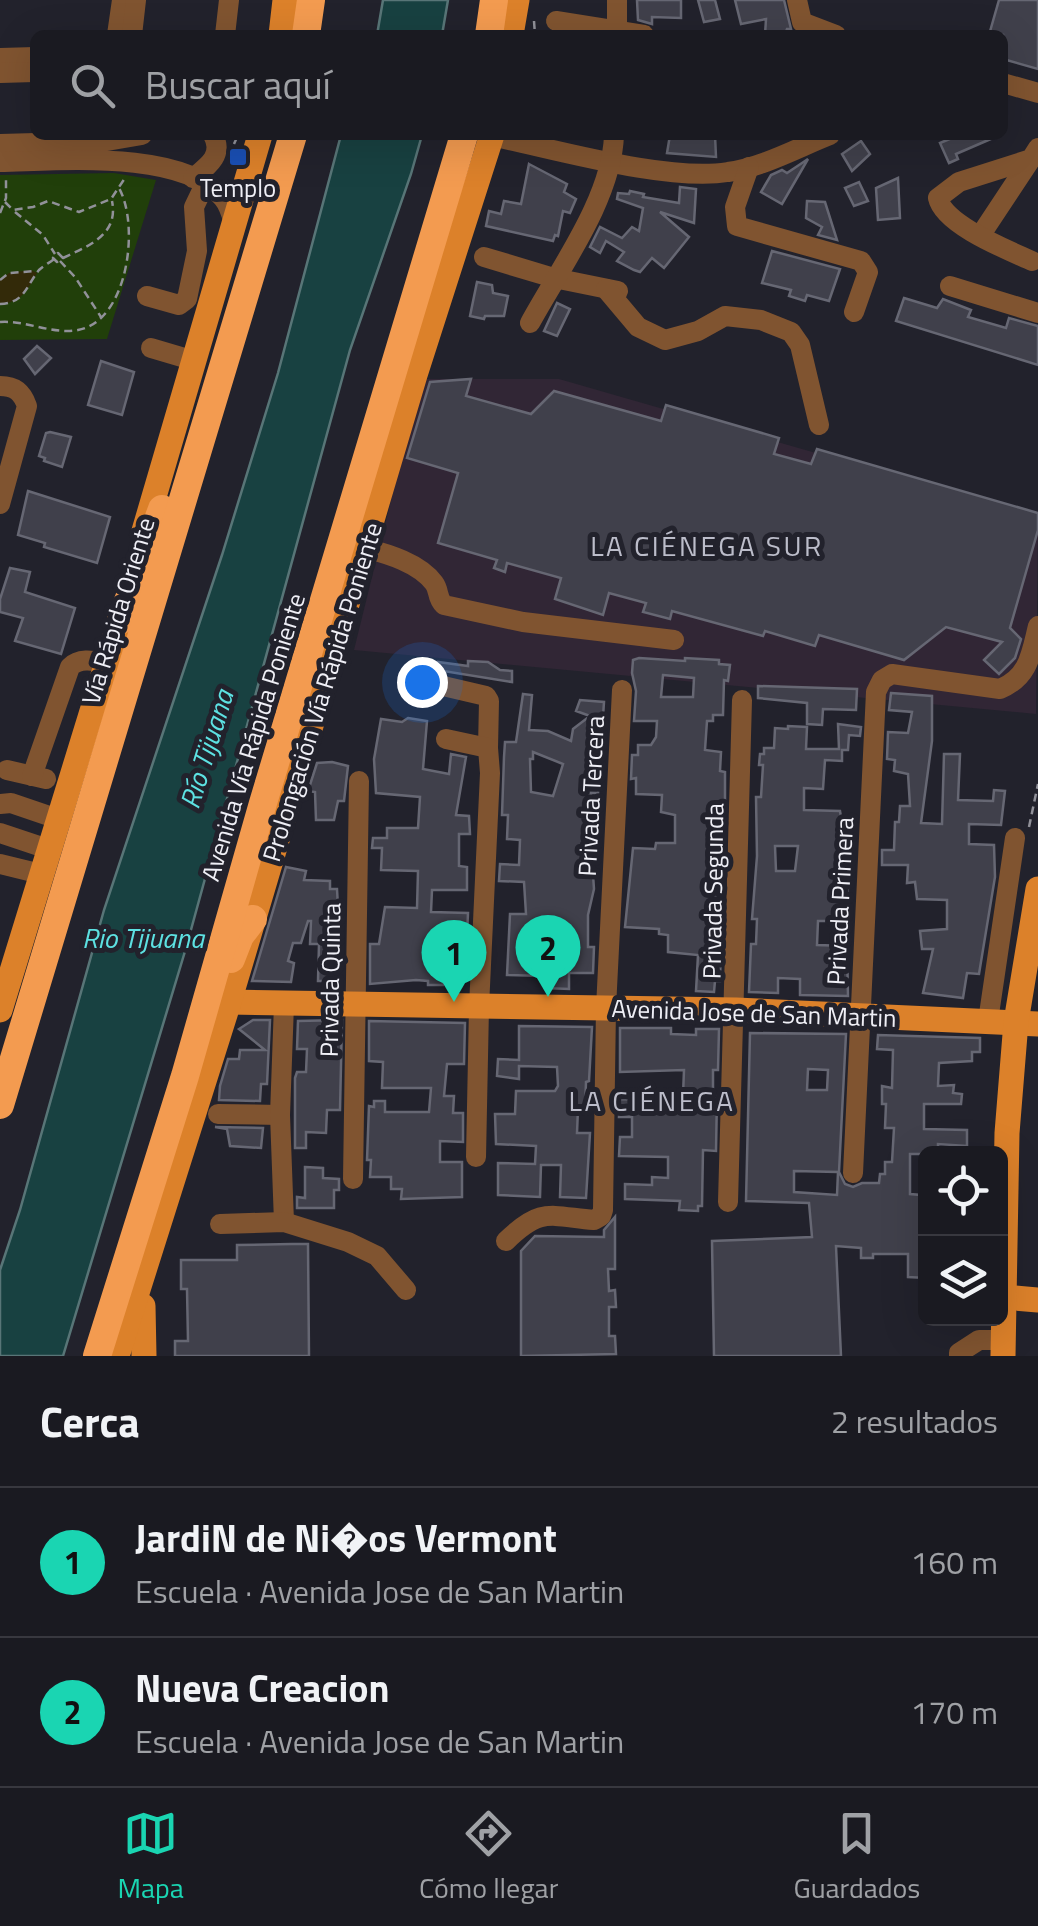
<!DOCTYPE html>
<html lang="es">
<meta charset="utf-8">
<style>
:root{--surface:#1a1a21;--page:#23232a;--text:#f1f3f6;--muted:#9fa1a5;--line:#38383f;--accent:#1ad5b2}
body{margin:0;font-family:"Titillium Web",sans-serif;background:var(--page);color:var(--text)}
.controls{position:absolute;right:30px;bottom:30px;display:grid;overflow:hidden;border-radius:15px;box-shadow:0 10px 40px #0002}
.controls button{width:90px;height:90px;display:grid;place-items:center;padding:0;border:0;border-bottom:2px solid var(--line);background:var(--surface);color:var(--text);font:50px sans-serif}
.you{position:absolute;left:422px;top:682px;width:35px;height:35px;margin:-25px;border:8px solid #fff;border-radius:50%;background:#1a73e8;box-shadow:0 0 0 15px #1a73e833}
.badge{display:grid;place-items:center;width:65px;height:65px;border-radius:50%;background:var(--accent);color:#111;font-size:32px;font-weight:700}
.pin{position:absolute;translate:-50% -82px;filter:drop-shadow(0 2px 5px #0008)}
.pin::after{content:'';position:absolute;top:52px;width:35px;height:30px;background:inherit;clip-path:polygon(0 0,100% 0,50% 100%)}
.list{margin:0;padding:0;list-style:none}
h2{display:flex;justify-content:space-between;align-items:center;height:130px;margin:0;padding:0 40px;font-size:42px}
h2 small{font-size:32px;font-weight:400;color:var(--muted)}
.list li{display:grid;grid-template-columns:65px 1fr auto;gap:30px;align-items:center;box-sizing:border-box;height:150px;padding:0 40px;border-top:2px solid var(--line)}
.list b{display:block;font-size:38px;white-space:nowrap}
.list p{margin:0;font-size:32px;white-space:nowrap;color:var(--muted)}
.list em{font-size:32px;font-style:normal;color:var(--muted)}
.icon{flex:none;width:55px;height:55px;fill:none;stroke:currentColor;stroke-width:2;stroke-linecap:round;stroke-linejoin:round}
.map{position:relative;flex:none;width:1038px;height:1356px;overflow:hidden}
.search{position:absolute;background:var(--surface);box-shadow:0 10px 40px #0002;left:30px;right:30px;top:30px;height:110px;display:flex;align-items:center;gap:25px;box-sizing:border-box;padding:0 35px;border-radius:15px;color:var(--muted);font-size:38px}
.sheet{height:430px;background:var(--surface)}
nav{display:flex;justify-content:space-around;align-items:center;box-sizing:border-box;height:140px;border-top:2px solid var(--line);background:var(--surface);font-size:28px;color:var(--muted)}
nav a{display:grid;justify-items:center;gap:5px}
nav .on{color:var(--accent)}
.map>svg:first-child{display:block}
.industrial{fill:#312635}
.green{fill:#213f0a}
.sand{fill:#332a09}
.water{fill:#184141;stroke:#587577;stroke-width:2.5}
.building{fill:#40404b;stroke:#666773;stroke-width:2.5;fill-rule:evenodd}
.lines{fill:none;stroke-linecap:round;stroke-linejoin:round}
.path{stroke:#919199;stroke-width:2.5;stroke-dasharray:8 5;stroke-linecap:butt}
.minor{stroke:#805430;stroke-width:20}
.major{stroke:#dc812a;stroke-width:25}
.highway{stroke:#f39b50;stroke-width:28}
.transit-dot{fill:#1a4fb4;stroke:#22222c;stroke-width:4}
.labels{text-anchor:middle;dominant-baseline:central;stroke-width:10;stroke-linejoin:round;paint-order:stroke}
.poi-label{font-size:25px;fill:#efeff6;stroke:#22222c}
.street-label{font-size:25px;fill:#efeff6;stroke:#22222c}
.neighbourhood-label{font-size:28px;letter-spacing:2.5px;fill:#bcbdca;stroke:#22222c}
.water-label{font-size:28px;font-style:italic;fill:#5de1e2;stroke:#22222c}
</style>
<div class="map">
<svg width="1038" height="1356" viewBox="0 0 1038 1356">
<rect width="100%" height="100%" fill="#22222c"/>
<path class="industrial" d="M421,379h138l479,138 -2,197 -682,-64z"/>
<path class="green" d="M114,173l42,7 -49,159 -107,1v-165z"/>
<path class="sand" d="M31,270l6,3c-9,16 -16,30 -37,31v-24l9,-7z"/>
<g class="water">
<path d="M383,0h65l-6,35h-65z"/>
<path d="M341,135h81l-11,39 -61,176 -164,598 -123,408h-63v-86l20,-60 84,-300 118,-355 56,-182z"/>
</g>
<g class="building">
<path d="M637,0h44v18l-29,-1v7l-14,-4z"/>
<path d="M698,0h17l5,19 -16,3z"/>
<path d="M735,0h49l7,29h-4l-2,6h-20l1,-16 -25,5z"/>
<path d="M999,0h39v69l-35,-10v-24h-14z"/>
<path d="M670,135h45l1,22 -49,-4z"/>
<path d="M959,135h41l-44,19 2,5 -9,4 -9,-20z"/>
<path d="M861,141l9,13 -18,17 -10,-17z"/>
<path d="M808,159l-26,45 -21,-12 10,-17 11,-5 5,3z"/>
<path d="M529,164l38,20 -3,8 12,7 -6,14 -7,-2 -5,25 -3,-1 -2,6 -67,-15 3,-15 12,3 3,-13 17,3z"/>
<path d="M898,178l2,40 -22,2 -2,-32z"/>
<path d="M859,182l9,19 -14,5 -9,-18z"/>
<path d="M680,187l16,2 -2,34 -34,-11 29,25 -25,31 -12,-10 -12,14 -6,-2 -17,-9 7,-9 -18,-11 -6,12 -10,-6 10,-20 22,11 10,-11 7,4 4,-23 -26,-9 1,-6 11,1 1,-3 14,3 -1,3 36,6z"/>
<path d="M807,201l18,1 12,38 -19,-5 4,-8 -16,-9z"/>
<path d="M772,251l68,18 -11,32 -22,-6 -2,6 -16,-5 2,-6 -29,-7z"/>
<path d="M477,282l15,3 1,8 15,3 -4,20h-19l-1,3 -14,-3z"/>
<path d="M904,298l33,10 6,-9 28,11 -3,7 38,11 3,-10 29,8v39l-142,-44z"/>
<path d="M557,303l13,6 -13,27 -13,-5z"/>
<path d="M37,346l14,12 -16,16 -11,-15z"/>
<path d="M101,361l33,11 -12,43 -34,-10z"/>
<path d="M471,379l-5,17 65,18 23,-23 107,30 5,-16 113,33 -5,16 37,10 6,-15 221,64v17l-28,98 11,11 -6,19 -16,16 -15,-14 18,-18 -56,-15 -42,33 -85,-25 -4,11 -50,-15 -2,5 -91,-25 -2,8 -27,-7 3,-9 -37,-10 -6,22 -48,-16 6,-21 -54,-15 -2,9 -11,-4 3,-8 -59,-17 20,-70 -51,-15 23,-76z"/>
<path d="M50,432l21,5 -9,30 -18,-6 1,-3 -6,-2 7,-23z"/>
<path d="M28,491l82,26 -13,46 -53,-16 1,-4 -27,-8z"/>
<path d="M10,568l20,4 -5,20 50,16 -14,46 -46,-13 8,-23 -23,-6v-13z"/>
<path d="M639,658l46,3v-3l34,2v4l11,1 -2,16 -4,-1 -1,35h-10v6h-6l-2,29 16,2 -1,19 5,1v43l-7,55h5l-3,111h-5l-1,11 -18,-1 2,-36 -30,-3v-17l-9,-1v-5l-34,-2 8,-79 22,1 1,-6h19v-28l-14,-3 1,-17 -26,-1v-16l-5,1 1,-24h6v-10h13l5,-8 1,-16h-23l2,-30 -4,-18 1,-13zM663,675l31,3 -1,19h-32z"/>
<path d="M468,661l20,1 12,8 12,1v11l-75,-12 1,-8 30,4z"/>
<path d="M758,686l99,3 -1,21 -33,-1 -1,16 -15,-1v-21l-49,-5z"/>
<path d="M891,693l41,3v45l-11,82 21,1 2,-70h16l-2,46 35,1 1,-11 11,1 -4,34 -32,-1v20l25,1 1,32 -16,97 -12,-1 -4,25 -40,-5 10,-44h-11l-2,-18 27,-2v-29l-30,-1 -2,-17 -8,1 1,-18h-26v-15h12l1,-28h4l1,-16h10l-2,-32 -14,-3 1,-11 -8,-1 1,-27 20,1 4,-21 -23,-2z"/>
<path d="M523,694l9,1 -3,35 19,1 23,10 2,-12 17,-13 -14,-5 4,-11 24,2 -6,91h-7l-1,24h5l-1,14h3l-1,17h-3l-1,12 2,29 -6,26v32h6l-1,26h-24v16l-24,-1v-12l-38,-1 3,-61h16l-2,-32 -25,-1 1,-17 19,1 1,-25 -13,-1 1,-24h-6l2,-58 1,-15h11zM533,752l30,12 -10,32 -22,-4 -1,-33h3z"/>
<path d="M408,718l19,3 -4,48 26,5 2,-20 15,3 -10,58 13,1 1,18h-11v32l8,1v23h-35l-1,22 37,1 -1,23h-24v49h-15v-4l-12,-1 -46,4v-40h9l6,-37 32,1 1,-37 -37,-1 1,-22h-10l1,-10h14v-10h31l2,-31 -44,-4 -2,-34 7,-40 21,3z"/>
<path d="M838,724l23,3 -1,9 -11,-1 -1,15h-6v11l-17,-1 -2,29 -19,-1v22l36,1 2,12 8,1v11h-6l-1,37h4l2,49h-31l-1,24 30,1 1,50 -48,-1v-16l-22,-1v15l-29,-1 2,-48h5l1,-25h-5l5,-63 -1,-59h5l2,-32h-4l1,-11h4v-6h10l1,-20 13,1v-3l19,1 -1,22h33zM775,846h23l-3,25h-19z"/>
<path d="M332,762l16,4 -4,35h-6l-4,19h-18l-1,-28 -7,-1 9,-28z"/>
<path d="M286,867l20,4 -2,9 26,1v8h7l3,54 -4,38h-18l1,-37h-9l1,-23h-3l-7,22h-8l-5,18 6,2 -3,19 -39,-1z"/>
<path d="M253,1020h17l-3,64h-6l-1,17 -41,-1 1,-14 8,-27h11l1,-9h25l-26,-21z"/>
<path d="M342,1020l-2,90h-13l-1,23 -20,-1v16h-11v-70l2,-6h9l1,-23h-10l1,-28z"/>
<path d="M369,1021l96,2 -1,41h-17l-3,32h10l-1,17h10v29l-23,-1v21h22v35l-61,2 1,-10h-11v-12h-21l1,-17h-4l2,-54 5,1v-6h11v11h44l2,-24h-49l1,-26 -14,-1z"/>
<path d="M519,1026l73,1 -3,54 -3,1 -1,27h-7l-1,24h13l-4,65 -26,-1 1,-32h-20l-1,32 -42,-2v-32l37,1 1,-18 -40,-2 -1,-30h20l1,-23h39l3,-5 -1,-19 -38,-1v13l-22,-3 1,-17 21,1z"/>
<path d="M620,1028h51v6l25,1v-6h23l-1,41h-5v26h4l-1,55 -13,-1 -1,56h-4v5l-19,-1 1,-9 -55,-2v-15l27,1v-8l16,1v-21l-49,-1 1,-19h12v-20h-13l1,-18 50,1v-6l13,1 1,-25 -64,2z"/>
<path d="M750,1033l96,1 -7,138 6,12 8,3 9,-4h17l1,-9h5v-12h7l2,-34h-9l1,-24h-4v-18l10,2 1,-38 -16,-1 1,-14 102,3v14h-8v9l-33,2 -1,23 16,-1 -1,8 9,1 -1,10h-37v25l43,1v16l-29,-2v10h-28v40l11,1 -1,11h6v72l-18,-1v-23h-35v4h-12v-10l-25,-2 5,110h-127l-2,-115 100,-4 -3,-34 -63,-2zM808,1069l20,1 -1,20h-20zM794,1171l44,1 -1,23 -43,-3z"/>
<path d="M215,1127l48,1 -2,20 -31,-2 -3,-17z"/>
<path d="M305,1167l18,1v10l16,1v11h-5v18h-37v-11l8,1z"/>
<path d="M615,1217v52h-7l1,22 6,-1 1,17h-7v29h6l1,18 -95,2v-105l14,-15 69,1v-7z"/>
<path d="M292,1244h16l1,112h-134v-15h13l-1,-52h-6v-29h56v-15z"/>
</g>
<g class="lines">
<g class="path">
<path d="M534,21l1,14"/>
<path d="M234,144l4,-9"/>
<path d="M5,202l8,8 20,-3 15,-6 31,11 32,-13 14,-21"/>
<path d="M15,212l28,23 12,19"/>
<path d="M0,213l6,-15v-18"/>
<path d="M58,253l5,5 -6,4 -4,-4z"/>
<path d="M63,258c25,-12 56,-23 49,-57"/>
<path d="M60,261l15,16 26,40"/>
<path d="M0,280l9,-7 27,-2"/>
<path d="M0,304c25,-1 26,-18 39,-34 4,-4 10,-7 15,-11"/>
<path d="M0,322c26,-2 53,13 78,8 50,-9 62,-104 41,-142"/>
<path d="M1029,827l9,-43"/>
</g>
<g class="minor">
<path d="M797,0l5,22 34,13"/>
<path d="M556,21l88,14"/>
<path d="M117,35l5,-35"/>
<path d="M132,35l4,-35"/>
<path d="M225,35l4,-35"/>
<path d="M617,35v-35"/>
<path d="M0,58l35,-1"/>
<path d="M0,73l35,-1"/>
<path d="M1003,83l35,10"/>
<path d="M491,136c63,13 177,46 237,36 35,-5 69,-24 102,-37"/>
<path d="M0,144l107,-3 35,-6"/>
<path d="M0,162c58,-1 182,-13 223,36 7,8 9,19 12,29"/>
<path d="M749,167l-14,40 2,19 124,35 7,11 -14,40"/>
<path d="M193,178c15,-12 31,-23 20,-43"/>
<path d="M980,236l51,-77"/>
<path d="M484,257l70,21 64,13"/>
<path d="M1032,261c-24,-11 -88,-36 -94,-63l21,-16 72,-23 7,-11"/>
<path d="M950,286l88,27"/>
<path d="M606,289l32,38 27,13 33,-9 27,-15 36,4 30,12 9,13 19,80"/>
<path d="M147,296l32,9 8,-6 10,-48 -3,-44 11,-23"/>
<path d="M530,323c30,-55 82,-125 84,-188"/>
<path d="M151,348l44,13"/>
<path d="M0,386c15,0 22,6 27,20l-27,98"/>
<path d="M365,548c23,6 54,15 69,35 6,8 2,14 10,22l79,17 151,18"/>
<path d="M426,682l60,14 3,5 -1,47"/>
<path d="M446,739l42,9 2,25 -11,234 -3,150"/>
<path d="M7,770l39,9"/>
<path d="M32,776l38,-109c10,-10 25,-6 37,-4"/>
<path d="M0,804l11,-1 47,16"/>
<path d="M0,833l48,16"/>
<path d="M0,864l41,10"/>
<path d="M988,1021l27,-183"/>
<path d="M218,1114l62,1"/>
<path d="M853,1173l23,-481 6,-12 10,-6 108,15c29,-12 31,-35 38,-63"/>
<path d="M353,1179l6,-398"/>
<path d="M728,1202l14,-502"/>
<path d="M284,1222l-4,-107 4,-111"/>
<path d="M220,1224l64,-2 64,20 29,14 29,34"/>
<path d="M506,1241c35,-34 43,-25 88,-21l7,-4 2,-6 3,-202 16,-318"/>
<path d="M959,1356v-3l20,-13h24"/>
</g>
<g class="major">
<path d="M281,35l4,-35"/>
<path d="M511,35l6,-35"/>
<path d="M144,531l116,-396"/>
<path d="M229,1002l507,8 302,14"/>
<path d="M0,1010l125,-406"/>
<path d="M1003,1297l35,3"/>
<path d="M143,1306l1,50"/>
<path d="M117,1356l112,-354 186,-627 77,-240"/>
<path d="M1003,1356l4,-223 9,-111 22,-133"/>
</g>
<g class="highway">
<path d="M306,35l5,-35"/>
<path d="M489,35l5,-35"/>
<path d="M121,620l41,-111"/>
<path d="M231,959l9,-23 13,-17"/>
<path d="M0,1105l293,-970"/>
<path d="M97,1356l88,-280 78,-273 201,-668"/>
</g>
</g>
<rect class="transit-dot" x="228" y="147" width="20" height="20" rx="5"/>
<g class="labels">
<g class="poi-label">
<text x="238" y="188">Templo</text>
</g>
<g class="street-label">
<text transform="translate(118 611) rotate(-73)">Vía Rápida Oriente</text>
<text transform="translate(322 692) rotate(-73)">Prolongación Vía Rápida Poniente</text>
<text transform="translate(253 737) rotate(-73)">Avenida Vía Rápida Poniente</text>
<text transform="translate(591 796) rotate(-87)">Privada Tercera</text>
<text transform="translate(713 891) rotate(-89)">Privada Segunda</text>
<text transform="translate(840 901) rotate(-87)">Privada Primera</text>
<text transform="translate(330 980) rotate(-89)">Privada Quinta</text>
<text transform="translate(754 1013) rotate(2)">Avenida Jose de San Martin</text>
</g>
<g class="neighbourhood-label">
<text x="707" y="545">LA CIÉNEGA SUR</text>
<text x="652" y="1100">LA CIÉNEGA</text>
</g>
<g class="water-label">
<text transform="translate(206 749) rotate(-73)">Río Tijuana</text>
<text x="143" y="937">Rio Tijuana</text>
</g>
</g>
</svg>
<div class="controls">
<button><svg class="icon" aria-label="locate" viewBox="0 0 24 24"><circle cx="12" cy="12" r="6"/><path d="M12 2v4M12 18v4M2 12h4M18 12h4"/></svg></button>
<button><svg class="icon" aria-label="layers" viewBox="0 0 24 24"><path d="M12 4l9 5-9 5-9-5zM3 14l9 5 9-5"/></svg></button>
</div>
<div class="you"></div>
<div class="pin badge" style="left:454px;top:1002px">1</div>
<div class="pin badge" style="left:548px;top:997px">2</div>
<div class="search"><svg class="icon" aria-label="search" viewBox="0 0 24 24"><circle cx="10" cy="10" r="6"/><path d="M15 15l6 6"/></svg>Buscar aquí</div>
</div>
<section class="sheet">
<h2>Cerca<small>2 resultados</small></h2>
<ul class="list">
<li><span class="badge">1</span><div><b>JardiN de Ni�os Vermont</b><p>Escuela · Avenida Jose de San Martin</p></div><em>160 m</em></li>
<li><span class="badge">2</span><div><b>Nueva Creacion</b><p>Escuela · Avenida Jose de San Martin</p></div><em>170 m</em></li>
</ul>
</section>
<nav>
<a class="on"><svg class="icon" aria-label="map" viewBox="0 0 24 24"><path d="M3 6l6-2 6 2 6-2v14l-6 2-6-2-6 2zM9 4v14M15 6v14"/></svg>Mapa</a>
<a><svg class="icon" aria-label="directions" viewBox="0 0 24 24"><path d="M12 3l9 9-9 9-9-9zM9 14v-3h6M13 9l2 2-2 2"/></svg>Cómo llegar</a>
<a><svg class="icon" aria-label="saved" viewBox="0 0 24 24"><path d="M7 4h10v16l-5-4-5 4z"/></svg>Guardados</a>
</nav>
